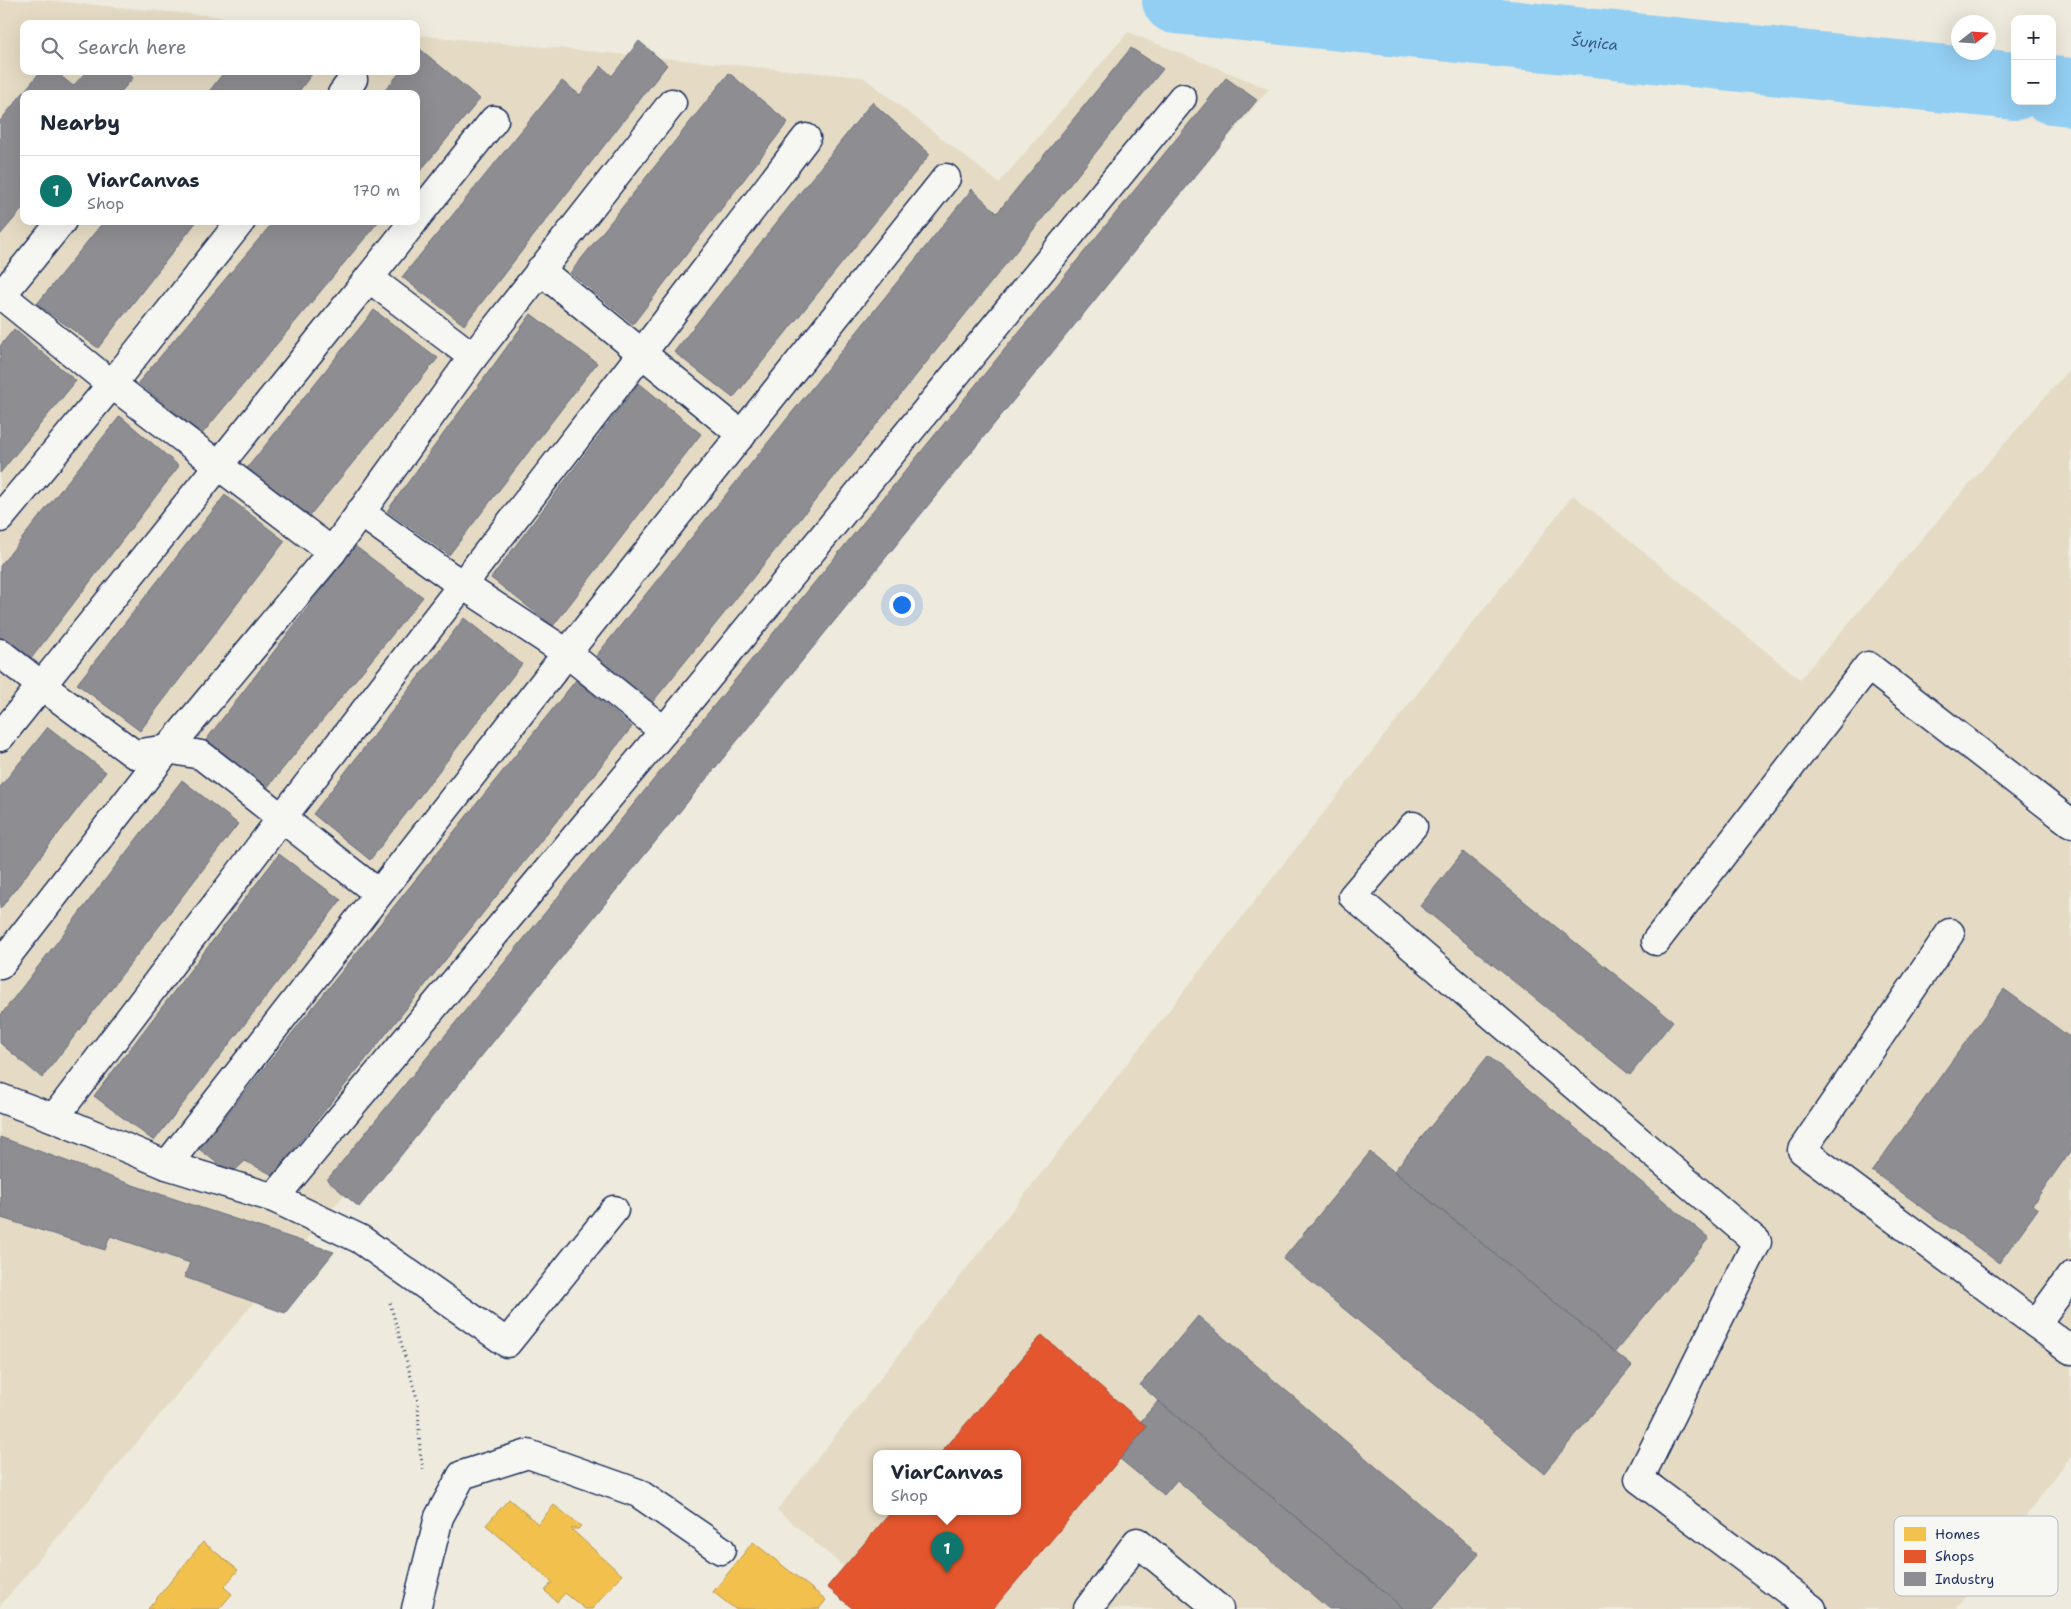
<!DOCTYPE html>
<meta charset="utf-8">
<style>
:root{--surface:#fff;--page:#f6f6f7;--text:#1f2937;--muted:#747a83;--line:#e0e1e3;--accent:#0f766e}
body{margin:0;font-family:"Shantell Sans",sans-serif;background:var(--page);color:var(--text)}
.controls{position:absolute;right:15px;top:15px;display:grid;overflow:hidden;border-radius:10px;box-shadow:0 5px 20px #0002}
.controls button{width:45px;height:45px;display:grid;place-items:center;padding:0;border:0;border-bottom:1px solid var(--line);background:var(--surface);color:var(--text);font:25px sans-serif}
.compass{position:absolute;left:1951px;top:15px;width:45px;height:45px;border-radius:50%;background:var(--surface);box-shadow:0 5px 20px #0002;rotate:73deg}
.you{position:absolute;left:901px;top:604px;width:18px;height:18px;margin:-12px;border:4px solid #fff;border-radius:50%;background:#1a73e8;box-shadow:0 0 0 8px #1a73e833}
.badge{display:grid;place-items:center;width:32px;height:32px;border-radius:50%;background:var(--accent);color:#fff;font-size:16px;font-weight:700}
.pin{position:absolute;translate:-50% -41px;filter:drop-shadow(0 1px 2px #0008)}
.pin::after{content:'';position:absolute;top:26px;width:18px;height:15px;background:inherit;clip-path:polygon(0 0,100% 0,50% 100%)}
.popup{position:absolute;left:873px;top:1450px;width:148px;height:65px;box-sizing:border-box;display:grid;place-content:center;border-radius:10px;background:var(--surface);filter:drop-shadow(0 1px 4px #0005);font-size:16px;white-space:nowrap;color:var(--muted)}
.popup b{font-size:19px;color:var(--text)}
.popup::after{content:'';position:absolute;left:50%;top:100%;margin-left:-10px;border:10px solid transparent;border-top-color:var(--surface)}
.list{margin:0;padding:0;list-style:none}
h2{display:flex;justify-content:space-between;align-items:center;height:65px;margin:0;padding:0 20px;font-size:21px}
h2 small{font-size:16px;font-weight:400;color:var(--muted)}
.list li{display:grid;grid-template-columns:32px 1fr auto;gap:15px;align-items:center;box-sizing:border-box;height:70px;padding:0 20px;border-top:1px solid var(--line)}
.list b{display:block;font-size:19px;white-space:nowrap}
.list p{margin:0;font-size:16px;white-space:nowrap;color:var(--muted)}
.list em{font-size:16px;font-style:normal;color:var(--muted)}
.icon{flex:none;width:28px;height:28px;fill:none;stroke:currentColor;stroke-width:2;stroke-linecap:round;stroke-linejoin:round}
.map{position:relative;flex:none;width:2071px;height:1609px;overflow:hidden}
.search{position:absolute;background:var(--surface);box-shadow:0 5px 20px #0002;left:20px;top:20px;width:400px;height:55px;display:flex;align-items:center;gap:12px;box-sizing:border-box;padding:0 18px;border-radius:10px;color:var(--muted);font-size:19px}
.panel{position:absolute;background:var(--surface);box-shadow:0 5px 20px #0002;left:20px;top:90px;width:400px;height:135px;border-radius:10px}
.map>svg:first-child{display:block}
.built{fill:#e5dbc4;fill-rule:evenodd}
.homes{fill:#f2c14e;stroke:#b29553}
.shops{fill:#e4572e;stroke:#a84b3c}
.industry{fill:#8d8d92;stroke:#6b7182}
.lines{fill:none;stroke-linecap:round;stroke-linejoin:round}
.river{stroke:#93cff3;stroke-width:68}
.minor-casing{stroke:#1b2f5e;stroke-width:31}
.path{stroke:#1b2f5e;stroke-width:3;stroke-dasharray:1 4;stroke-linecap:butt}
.minor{stroke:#f6f6f2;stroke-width:28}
.labels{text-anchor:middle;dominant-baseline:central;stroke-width:5;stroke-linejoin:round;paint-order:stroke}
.water-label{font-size:15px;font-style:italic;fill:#395783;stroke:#f6f6f2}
.key{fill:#f6f6f2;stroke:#b4bac6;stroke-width:1}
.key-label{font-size:14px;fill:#1b2f5e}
</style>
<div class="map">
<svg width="2071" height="1609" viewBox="0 0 2071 1609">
<rect width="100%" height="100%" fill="#eeeadd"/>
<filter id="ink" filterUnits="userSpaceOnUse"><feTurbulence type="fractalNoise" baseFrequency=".02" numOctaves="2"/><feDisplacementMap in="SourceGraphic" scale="10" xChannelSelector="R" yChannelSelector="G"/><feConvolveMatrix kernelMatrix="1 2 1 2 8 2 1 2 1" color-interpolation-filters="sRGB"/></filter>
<g filter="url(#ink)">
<g class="built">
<path d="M0,0h43l254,24h-273v47h392v-36l447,42 136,106 129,-151 141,57 -1269,1517zM24,94h392v127h-392z"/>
<path d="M2071,367v1089l-115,153h-1103l-26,-22 16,-21 -66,-56 796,-1015 227,184zM877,1454h140v58h-140z"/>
</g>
<g class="homes">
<path d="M509,1499l29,25 16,-19 27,21 -3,3h-7l51,46 -30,34h-7l-20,-16 -8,9 -12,-11 7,-9 -66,-57z"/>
<path d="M203,1542l35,28 -14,17 8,7 -13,15h-71z"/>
<path d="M753,1542l73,58 -7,9h-84l-22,-17z"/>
</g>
<path class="shops" d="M1042,1335l105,92 -154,182h-140l-26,-22 64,-75h126v-58h-77z"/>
<g class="industry">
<path d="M639,41l28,24 -203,260 -62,-48 160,-196 18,14 21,-29 11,10z"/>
<path d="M1131,48l32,21 -512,635 -59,-43 380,-472 25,24z"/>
<path d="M420,49l60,50 -64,77v-82h-34l19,-23h15v-18z"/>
<path d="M41,71h14l18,15 14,-15h39l7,7 -14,16h-95v113l-24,28v-114z"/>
<path d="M225,71h89l-17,23h-90z"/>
<path d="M729,73l59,49 -155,202 -63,-51z"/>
<path d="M1226,78l31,22 -898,1107 -32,-27z"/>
<path d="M872,102l58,52 -197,244 -59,-46z"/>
<path d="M104,221h93l-99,127 -61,-44z"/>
<path d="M274,221h105l-177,213 -64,-51z"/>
<path d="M374,310l64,48 -132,162 -63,-47z"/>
<path d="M531,314l66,49 -148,192 -62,-44z"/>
<path d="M14,329l62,52 -76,92v-127z"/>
<path d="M639,383l62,51 -148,192 -62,-48z"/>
<path d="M120,416l59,50 -149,194 -30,-22v-72z"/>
<path d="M225,495l60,46 -145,190 -63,-47z"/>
<path d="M355,546l68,51 -156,191 -61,-48z"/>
<path d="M464,618l58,46 -152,196 -57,-46z"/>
<path d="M576,680l56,47 -359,448 -28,-14 -14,13 -32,-25z"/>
<path d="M48,727l58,45 -106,137v-122z"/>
<path d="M182,780l56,44 -196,254 -42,-35v-27z"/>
<path d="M1463,852l210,169 -43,54 -210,-169z"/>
<path d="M279,854l62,46 -187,241 -60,-45z"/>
<path d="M2004,989l67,49v112l-39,55 6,4 -39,54 -127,-92z"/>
<path d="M1488,1056l221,182 -94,114 -221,-181z"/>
<path d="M0,1137l130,47 204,68 -49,61 -101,-36 6,-14 -80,-27 -5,14 -104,-32z"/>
<path d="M1370,1152l262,214 -88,107 -261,-214z"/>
<path d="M1198,1316l281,238 -47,55h-28l-264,-224z"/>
<path d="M1158,1401l246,208h-75l-152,-129 -13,15 -44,-36 27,-32 -6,-6z"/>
</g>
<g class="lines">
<g class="river">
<path id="s1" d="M1176,0l839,86"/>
<path d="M2052,90l19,2"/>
</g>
<defs>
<g id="minor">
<path d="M342,94l11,-15"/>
<path d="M416,218l78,-98"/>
<path d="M540,270l202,165"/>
<path d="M369,278l45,-57"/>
<path d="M0,294l100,81 232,177"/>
<path d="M0,297l62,-76"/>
<path d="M360,512l89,64 118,77 97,78"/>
<path d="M0,518l112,-134 129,-163"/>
<path d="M0,653l42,33 92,68 34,-5 33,6 177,138"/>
<path d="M0,737l369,-459 104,79"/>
<path d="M1413,826l-60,70 404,346 -118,237 173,130"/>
<path d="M1950,933l-148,217 269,200"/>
<path d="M1656,941l212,-275 203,157"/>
<path d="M0,965l168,-216 164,-197 141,-195 199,-254"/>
<path d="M0,1098l54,20 113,47 107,33 86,41 147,104 107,-133"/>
<path d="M54,1118l227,-299 361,-466 164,-215"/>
<path d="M167,1165l400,-512 379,-475"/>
<path d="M274,1198l390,-467 518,-633"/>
<path d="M2036,1324l35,-48"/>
<path d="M416,1609l23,-92 23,-42 66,-21 110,39 83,57"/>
<path d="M1088,1609l49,-67 82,67"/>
</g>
</defs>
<use href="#minor" class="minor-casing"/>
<path class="path" d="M390,1303l28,99 2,50 4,20"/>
<use href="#minor" class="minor"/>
</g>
</g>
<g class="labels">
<g class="water-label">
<text stroke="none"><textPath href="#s1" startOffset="421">Šuņica</textPath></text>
</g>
</g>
<rect x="1894" y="1516" width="164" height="80" rx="8" class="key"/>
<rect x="1904" y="1527" width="22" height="14" fill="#f2c14e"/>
<rect x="1904" y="1550" width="22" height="13" fill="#e4572e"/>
<rect x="1904" y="1572" width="22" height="14" fill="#8d8d92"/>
<g class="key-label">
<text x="1935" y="1539">Homes</text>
<text x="1935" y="1561">Shops</text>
<text x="1935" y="1584">Industry</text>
</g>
</svg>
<div class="controls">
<button>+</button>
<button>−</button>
</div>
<svg class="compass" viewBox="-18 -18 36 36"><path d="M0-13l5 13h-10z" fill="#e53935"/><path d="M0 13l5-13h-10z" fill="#747a83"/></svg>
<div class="you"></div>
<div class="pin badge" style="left:947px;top:1573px">1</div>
<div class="popup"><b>ViarCanvas</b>Shop</div>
<div class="search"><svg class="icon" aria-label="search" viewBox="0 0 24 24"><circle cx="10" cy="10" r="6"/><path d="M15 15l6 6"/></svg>Search here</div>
<section class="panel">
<h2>Nearby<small></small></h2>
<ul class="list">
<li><span class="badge">1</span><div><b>ViarCanvas</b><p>Shop</p></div><em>170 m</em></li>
</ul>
</section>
</div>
